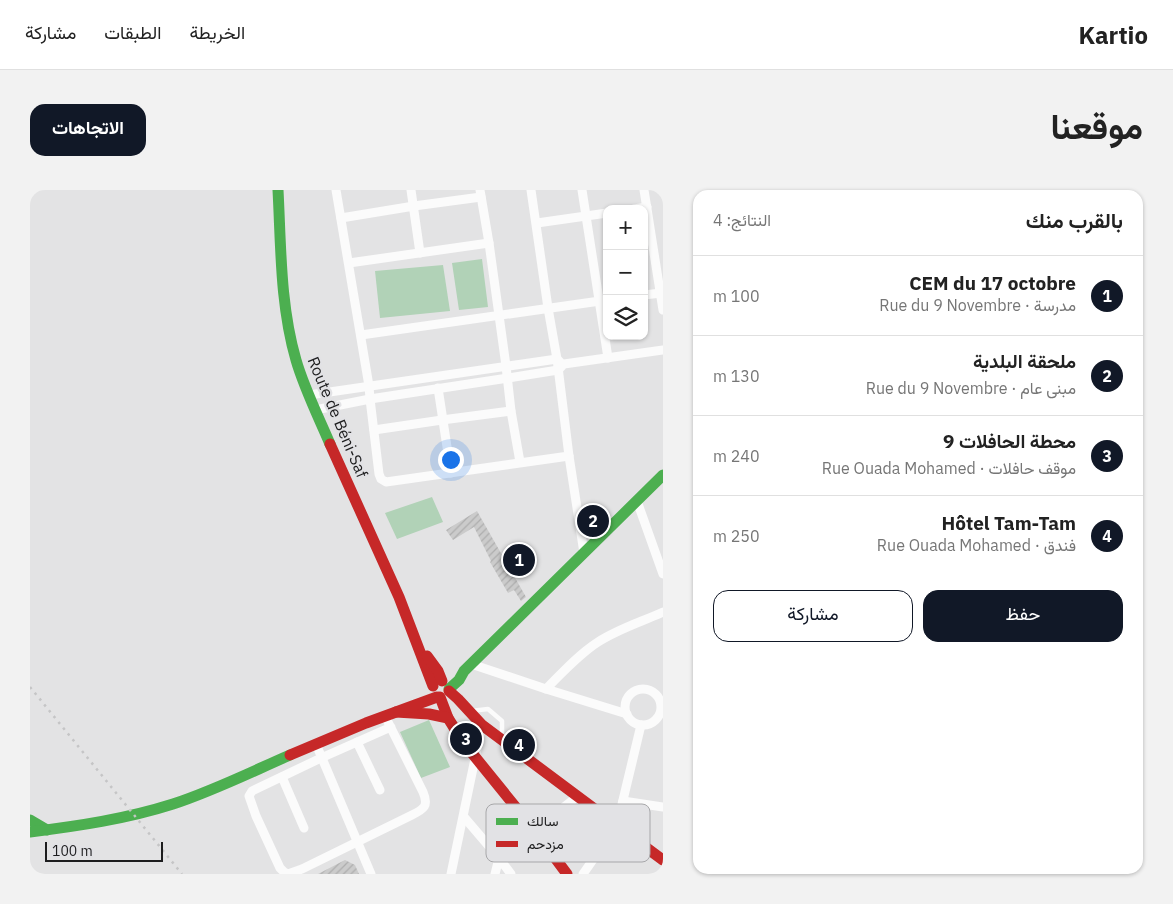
<!DOCTYPE html>
<html lang="ar">
<meta charset="utf-8">
<style>
:root{--surface:#fff;--page:#f2f2f2;--text:#222;--muted:#767676;--line:#e0e0e0;--accent:#111827}
body{margin:0;font-family:"IBM Plex Sans",Vazirmatn,sans-serif;background:var(--page);color:var(--text);direction:rtl}
.controls{position:absolute;right:15px;top:15px;display:grid;overflow:hidden;border-radius:10px;box-shadow:0 1px 4px #0004}
.controls button{width:45px;height:45px;display:grid;place-items:center;padding:0;border:0;border-bottom:1px solid var(--line);background:var(--surface);color:var(--text);font:25px sans-serif}
.scale{position:absolute;left:15px;bottom:12px;width:118px;box-sizing:border-box;padding-left:5px;border:2px solid #1d1d1e;border-top:0;font-size:14px;line-height:18px;white-space:nowrap;color:#1d1d1e;-webkit-text-stroke:4px #e2e2e5;paint-order:stroke}
.you{position:absolute;left:420px;top:269px;width:18px;height:18px;margin:-12px;border:4px solid #fff;border-radius:50%;background:#1a73e8;box-shadow:0 0 0 8px #1a73e833}
.badge{display:grid;place-items:center;width:32px;height:32px;border-radius:50%;background:var(--accent);color:#fff;font-size:16px;font-weight:700}
.pin{position:absolute;translate:-50% -50%;border:2px solid #fff;box-shadow:0 1px 5px #0006}
.list{margin:0;padding:0;list-style:none}
h2{display:flex;justify-content:space-between;align-items:center;height:65px;margin:0;padding:0 20px;font-size:21px}
h2 small{font-size:16px;font-weight:400;color:var(--muted)}
.list li{display:grid;grid-template-columns:32px 1fr auto;gap:15px;align-items:center;box-sizing:border-box;height:80px;padding:0 20px;border-top:1px solid var(--line)}
.list b{display:block;font-size:19px;white-space:nowrap}
.list p{margin:0;font-size:16px;white-space:nowrap;color:var(--muted)}
.list em{font-size:16px;font-style:normal;color:var(--muted)}
.actions{display:flex;gap:10px;padding:15px 20px}
.actions a{flex:1;padding:11px 0;border:1px solid var(--accent);border-radius:15px;text-align:center;font-size:18px;color:var(--accent)}
.actions .main{background:var(--accent);color:#fff}
.icon{flex:none;width:28px;height:28px;fill:none;stroke:currentColor;stroke-width:2;stroke-linecap:round;stroke-linejoin:round}
.map{position:relative;flex:none;width:633px;height:684px;overflow:hidden;direction:ltr;border-radius:15px}
header{display:flex;align-items:center;gap:30px;box-sizing:border-box;height:70px;padding:0 25px;background:var(--surface);border-bottom:1px solid var(--line)}
header strong{font-size:24px}
nav{display:flex;gap:28px;margin-inline-start:auto;font-size:18px}
.intro{display:flex;align-items:center;justify-content:space-between;box-sizing:border-box;height:120px;padding:0 30px}
h1{margin:0;font-size:35px}
.button{padding:12px 22px;border-radius:15px;background:var(--accent);color:#fff;font-size:18px;font-weight:700}
main{display:flex;gap:30px;padding:0 30px}
aside{flex:1;background:var(--surface);border-radius:15px;box-shadow:0 1px 4px #0004}
.map>svg:first-child{display:block}
.green{fill:#b1d2b7}
.building{fill:url(#building-hatch)}
.lines{fill:none;stroke-linecap:round;stroke-linejoin:round}
.lane{stroke:#fbfbfb;stroke-width:4.5}
.street{stroke:#fbfbfb;stroke-width:9}
.fast{stroke:#4caf50;stroke-width:11}
.jam{stroke:#c62828;stroke-width:11}
.rail{stroke:#c5c5c6;stroke-width:2.5;stroke-dasharray:2.5 5;stroke-linecap:butt}
.labels{text-anchor:middle;dominant-baseline:central;stroke-width:4.5;stroke-linejoin:round;paint-order:stroke}
.street-label{font-size:16px;fill:#1d1d1e;stroke:#e2e2e5}
.key{fill:#e2e2e5;stroke:#a7a7a9;stroke-width:1}
.key-label{font-size:14px;fill:#1d1d1e}
</style>
<header>
<strong>Kartio</strong>
<nav><a>الخريطة</a><a>الطبقات</a><a>مشاركة</a></nav>
</header>
<div class="intro"><h1>موقعنا</h1><a class="button">الاتجاهات</a></div>
<main>
<aside>
<h2>بالقرب منك<small>النتائج: 4</small></h2>
<ul class="list">
<li><span class="badge">1</span><div><b>CEM du 17 octobre</b><p>مدرسة · Rue du 9 Novembre</p></div><em>100 m</em></li>
<li><span class="badge">2</span><div><b>ملحقة البلدية</b><p>مبنى عام · Rue du 9 Novembre</p></div><em>130 m</em></li>
<li><span class="badge">3</span><div><b>محطة الحافلات 9</b><p>موقف حافلات · Rue Ouada Mohamed</p></div><em>240 m</em></li>
<li><span class="badge">4</span><div><b>Hôtel Tam-Tam</b><p>فندق · Rue Ouada Mohamed</p></div><em>250 m</em></li>
</ul>
<div class="actions"><a class="main">حفظ</a><a>مشاركة</a></div>
</aside>
<div class="map">
<svg width="633" height="684" viewBox="0 0 633 684">
<defs>
<pattern id="building-hatch" width="6" height="6" patternUnits="userSpaceOnUse" patternTransform="scale(1.25)"><rect width="6" height="6" fill="#cbcbcb"/><path d="M-1 1l2-2M0 6l6-6M5 7l2-2" fill="none" stroke="#aeaeae"/></pattern>
</defs>
<rect width="100%" height="100%" fill="#e3e3e4"/>
<g class="green">
<path d="M452,69l6,48 -29,3 -7,-47z"/>
<path d="M413,75l7,46 -70,7 -5,-47z"/>
<path d="M402,307l11,25 -46,17 -12,-26z"/>
<path d="M399,530l21,47 -29,11 -21,-46z"/>
</g>
<g class="building">
<path d="M447,321l49,86 -5,4 -7,-11 -6,3 -18,-31 1,-1 -17,-34 -21,13 -7,-10z"/>
<path d="M315,670l10,5 4,9h-41z"/>
</g>
<g class="lines">
<path class="lane" d="M441,521l17,-2 14,12v14"/>
<g class="street">
<path d="M306,0l33,196 1,13 9,75 2,5 5,3 183,-26"/>
<path d="M381,0l9,63"/>
<path d="M450,0l9,53 17,123 5,45 9,51"/>
<path d="M501,0l17,118 9,51 12,97 15,97"/>
<path d="M552,0l26,168"/>
<path d="M614,0l19,120"/>
<path d="M604,19l13,-2"/>
<path d="M311,28l73,-12 67,-9"/>
<path d="M507,33l70,-10"/>
<path d="M319,73l140,-20"/>
<path d="M614,105l17,-2"/>
<path d="M331,145l246,-35"/>
<path d="M408,198l13,85"/>
<path d="M279,205l248,-36 3,3"/>
<path d="M285,220l55,-11 138,-21 50,-8 6,-6 99,-14"/>
<path d="M344,240l68,-10 69,-9"/>
<path d="M607,311l26,73"/>
<path d="M441,474l75,25 81,25"/>
<path d="M516,499c16,-16 32,-34 52,-47 20,-13 43,-20 65,-30"/>
<circle cx="613" cy="517" r="18"/>
<path d="M355,526l38,76c6,14 1,17 -11,23l-110,54 -14,5 -4,-2 -4,-4 -24,-52 -7,-20 3,-5 69,-33 70,-31"/>
<path d="M327,552l23,48"/>
<path d="M286,554l55,130"/>
<path d="M252,587l22,51"/>
<path d="M593,611l40,6"/>
<path d="M434,627l35,41 12,16"/>
<path d="M421,684l31,-149"/>
<path d="M465,684l4,-16 79,-62"/>
<path d="M553,684l34,-49 24,-100"/>
</g>
<g class="fast">
<path d="M248,0c3,56 2,115 18,170 8,28 23,58 34,84"/>
<path d="M419,499l10,-9 5,-9 199,-196"/>
<path d="M0,630l17,10"/>
<path d="M0,642c48,-6 96,-13 143,-28 40,-13 78,-32 117,-49"/>
</g>
<g class="jam">
<path d="M300,254l69,153 34,89"/>
<path d="M397,466l11,15 4,10"/>
<path d="M419,501l9,8 24,26 181,135"/>
<path d="M410,507l8,21 15,24 72,89 32,43"/>
<path d="M366,522l33,2 19,4"/>
<path d="M260,565l76,-32 71,-26"/>
</g>
<path class="rail" d="M0,497l152,187"/>
</g>
<g class="labels">
<g class="street-label">
<text transform="translate(308 227) rotate(67)">Route de Béni-Saf</text>
</g>
</g>
<rect x="456" y="614" width="164" height="58" rx="8" class="key"/>
<rect x="466" y="628" width="22" height="7" fill="#4caf50"/>
<rect x="466" y="651" width="22" height="6" fill="#c62828"/>
<g class="key-label">
<text x="497" y="636">سالك</text>
<text x="497" y="659">مزدحم</text>
</g>
</svg>
<div class="controls">
<button>+</button>
<button>−</button>
<button><svg class="icon" aria-label="layers" viewBox="0 0 24 24"><path d="M12 4l9 5-9 5-9-5zM3 14l9 5 9-5"/></svg></button>
</div>
<div class="scale">100 m</div>
<div class="you"></div>
<div class="pin badge" style="left:489px;top:370px">1</div>
<div class="pin badge" style="left:563px;top:331px">2</div>
<div class="pin badge" style="left:436px;top:549px">3</div>
<div class="pin badge" style="left:489px;top:555px">4</div>
</div>
</main>
